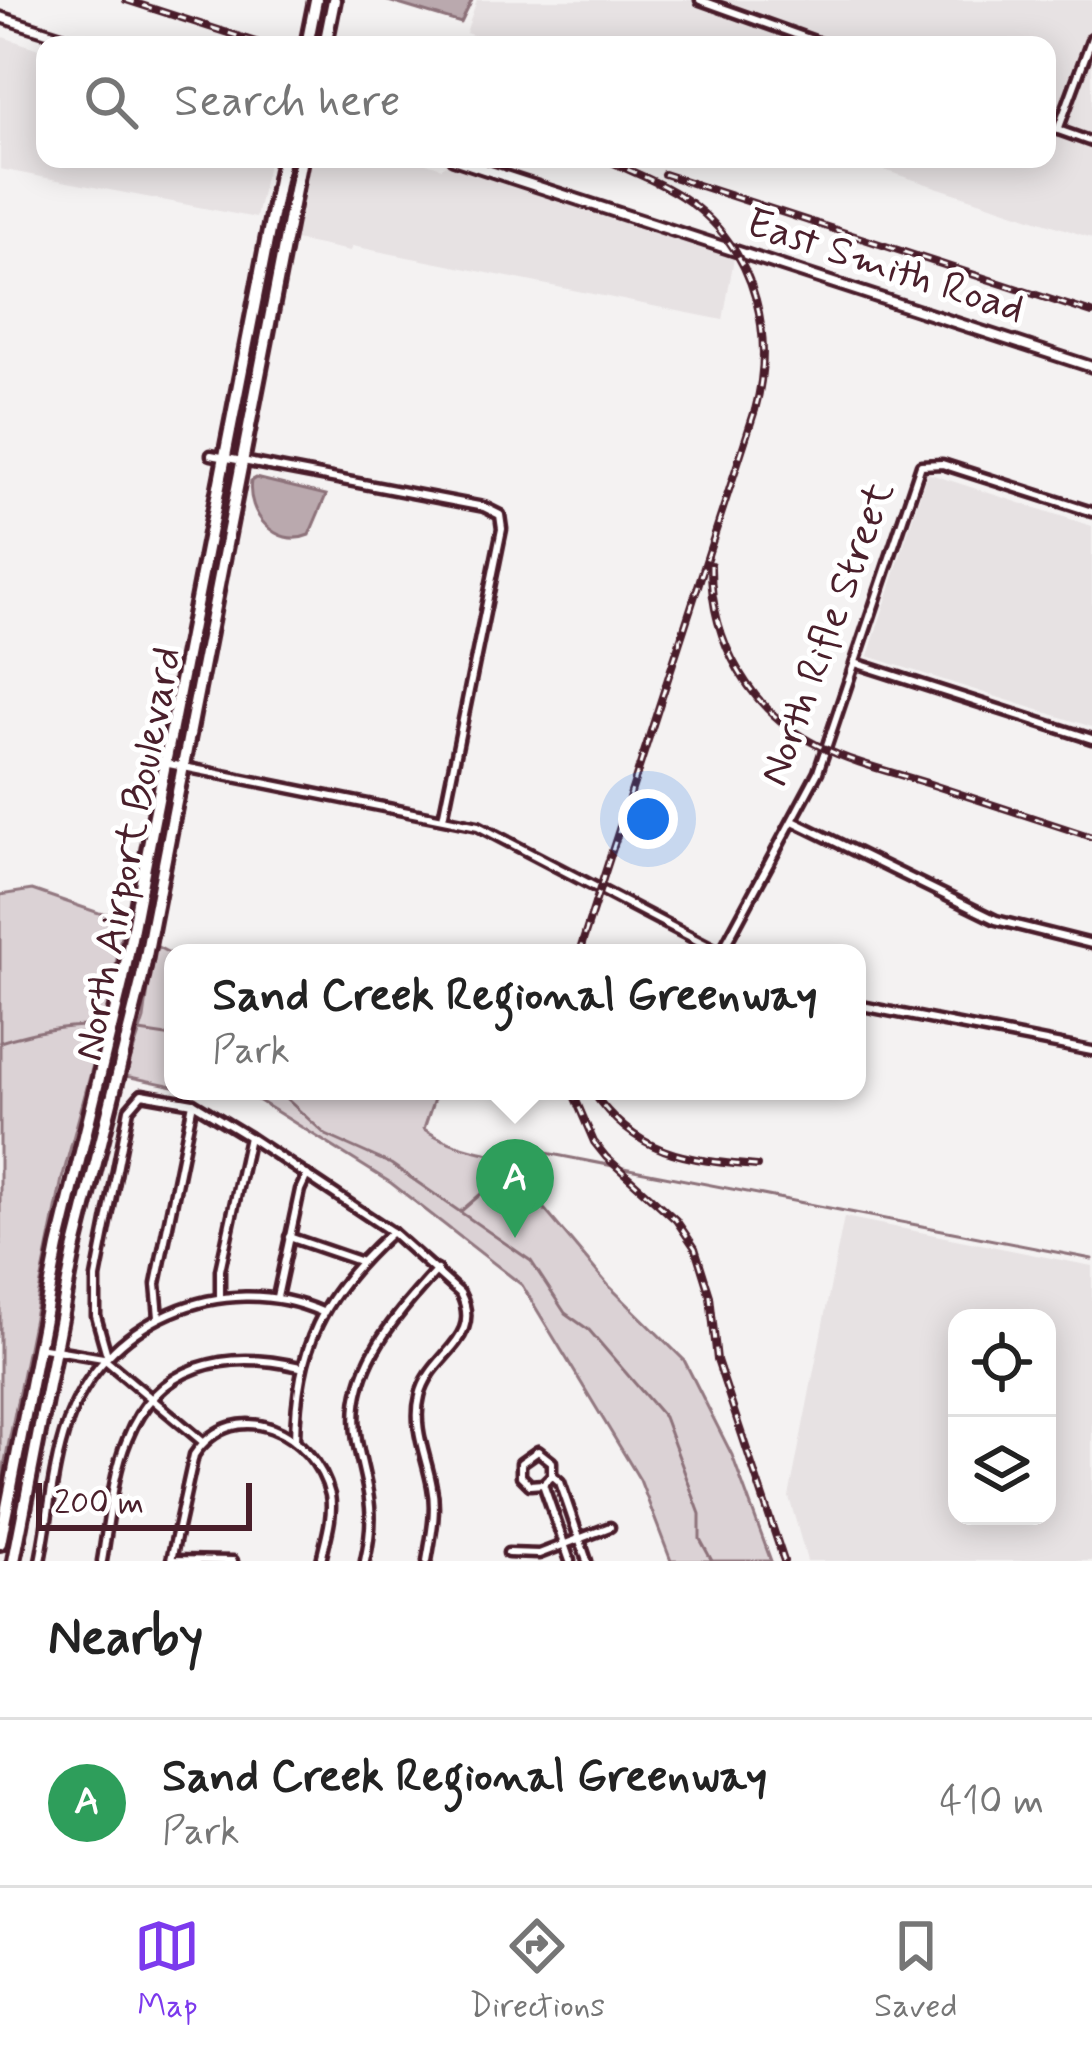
<!DOCTYPE html>
<style>
:root{--surface:#fff;--page:#f2f2f2;--text:#222;--muted:#767676;--line:#e0e0e0;--accent:#7c3aed}
body{margin:0;font-family:Mynerve,sans-serif;background:var(--page);color:var(--text)}
.controls{position:absolute;right:36px;bottom:36px;display:grid;overflow:hidden;border-radius:24px;box-shadow:0 6px 30px #0003}
.controls button{width:108px;height:108px;display:grid;place-items:center;padding:0;border:0;border-bottom:3px solid var(--line);background:var(--surface);color:var(--text);font:60px sans-serif}
.scale{position:absolute;left:36px;bottom:30px;width:216px;box-sizing:border-box;padding-left:12px;border:6px solid #4a1f2b;border-top:0;font-size:33px;line-height:42px;white-space:nowrap;color:#4a1f2b;-webkit-text-stroke:9px #fff;paint-order:stroke}
.you{position:absolute;left:648px;top:819px;width:42px;height:42px;margin:-30px;border:9px solid #fff;border-radius:50%;background:#1a73e8;box-shadow:0 0 0 18px #1a73e833}
.badge{display:grid;place-items:center;width:78px;height:78px;border-radius:50%;background:var(--accent);color:#fff;font-size:39px;font-weight:700}
.pin{position:absolute;translate:-50% -99px;filter:drop-shadow(0 3px 6px #0008)}
.pin::after{content:'';position:absolute;top:63px;width:42px;height:36px;background:inherit;clip-path:polygon(0 0,100% 0,50% 100%)}
.popup{position:absolute;left:164px;top:944px;width:702px;height:156px;box-sizing:border-box;display:grid;place-content:center;border-radius:24px;background:var(--surface);filter:drop-shadow(0 3px 9px #0005);font-size:39px;white-space:nowrap;color:var(--muted)}
.popup b{font-size:45px;color:var(--text)}
.popup::after{content:'';position:absolute;left:50%;top:100%;margin-left:-24px;border:24px solid transparent;border-top-color:var(--surface)}
.list{margin:0;padding:0;list-style:none}
h2{display:flex;justify-content:space-between;align-items:center;height:156px;margin:0;padding:0 48px;font-size:51px}
h2 small{font-size:39px;font-weight:400;color:var(--muted)}
.list li{display:grid;grid-template-columns:78px 1fr auto;gap:36px;align-items:center;box-sizing:border-box;height:168px;padding:0 48px;border-top:3px solid var(--line)}
.list b{display:block;font-size:45px;white-space:nowrap}
.list p{margin:0;font-size:39px;white-space:nowrap;color:var(--muted)}
.list em{font-size:39px;font-style:normal;color:var(--muted)}
.icon{flex:none;width:66px;height:66px;fill:none;stroke:currentColor;stroke-width:2;stroke-linecap:round;stroke-linejoin:round}
.map{position:relative;flex:none;width:1092px;height:1561px;overflow:hidden}
.search{position:absolute;background:var(--surface);box-shadow:0 6px 30px #0003;left:36px;right:36px;top:36px;height:132px;display:flex;align-items:center;gap:30px;box-sizing:border-box;padding:0 42px;border-radius:24px;color:var(--muted);font-size:45px}
.sheet{height:324px;background:var(--surface)}
nav{display:flex;justify-content:space-around;align-items:center;box-sizing:border-box;height:168px;border-top:3px solid var(--line);background:var(--surface);font-size:33px;color:var(--muted)}
nav a{display:grid;justify-items:center;gap:6px}
nav .on{color:var(--accent)}
.map>svg:first-child{display:block}
.built{fill:#e7e2e3;fill-rule:evenodd}
.green{fill:#dbd2d5;stroke:#927880;stroke-width:3}
.water{fill:#baa9ae;stroke:#8d727a;stroke-width:3}
.lines{fill:none;stroke-linecap:round;stroke-linejoin:round}
.stream{stroke:#8d727a;stroke-width:3}
.minor-casing{stroke:#4a1f2b;stroke-width:15}
.tertiary-casing{stroke:#4a1f2b;stroke-width:16}
.primary-casing{stroke:#4a1f2b;stroke-width:20}
.minor{stroke:#fff;stroke-width:6}
.tertiary{stroke:#fff;stroke-width:8}
.primary{stroke:#fff;stroke-width:10}
.rail-casing{stroke:#4a1f2b;stroke-width:8}
.rail{stroke:#fff;stroke-width:3;stroke-dasharray:9;stroke-linecap:butt}
.labels{text-anchor:middle;dominant-baseline:central;stroke-width:10;stroke-linejoin:round;paint-order:stroke}
.street-label{font-size:42px;fill:#4a1f2b;stroke:#fff}
</style>
<div class="map">
<svg width="1092" height="1561" viewBox="0 0 1092 1561">
<rect width="100%" height="100%" fill="#f4f2f2"/>
<filter id="ink" filterUnits="userSpaceOnUse"><feTurbulence type="fractalNoise" baseFrequency=".00833" numOctaves="2"/><feDisplacementMap in="SourceGraphic" scale="24" xChannelSelector="R" yChannelSelector="G"/><feConvolveMatrix kernelMatrix="1 2 1 2 8 2 1 2 1" color-interpolation-filters="sRGB"/></filter>
<g filter="url(#ink)">
<g class="built">
<path d="M477,0h615v238l-242,-79h197v-114h-545l-36,-12z"/>
<path d="M0,36l45,15v108h224l-13,59 -256,-49z"/>
<path d="M307,159h108l27,9 4,-3 275,86 13,7 -11,62 -371,-74 -2,5 -60,-12z"/>
<path d="M927,473l165,53v201l-224,-71z"/>
<path d="M844,1217l248,49v295h-285l-18,-64zM957,1318h90v198h-90z"/>
</g>
<g class="green">
<path d="M32,890l67,23 26,1 -17,96 -46,169 -62,307v-591z"/>
<path d="M154,945l19,10v131l-48,-10 19,-57z"/>
<path d="M202,1091h217l15,8 -10,30c32,22 78,28 117,32l-6,37 73,87 76,75 48,95 39,106h-100l-31,-81 -118,-195 -131,-102 -133,-83z"/>
</g>
<g class="water">
<path d="M385,0h87l-11,23z"/>
<path d="M256,478l70,17 -17,40c-33,14 -63,-22 -58,-54z"/>
</g>
<g class="lines">
<g class="stream">
<path d="M321,162l2,-3"/>
<path d="M133,1031l40,6"/>
<path d="M0,1042c33,-10 71,-19 106,-15"/>
<path d="M278,1091l48,44 65,29 140,97 34,52 24,17 75,87 36,97v25l12,22"/>
<path d="M460,1212l66,-57 15,-3 551,107"/>
</g>
<defs>
<g id="minor">
<path d="M700,0l126,45"/>
<path d="M1047,126l45,16"/>
<path d="M1058,130l34,-92"/>
<path d="M211,455l273,52 16,8 2,14 -59,289"/>
<path d="M855,663l237,76"/>
<path d="M149,760l329,66 242,126"/>
<path d="M793,821l203,99 96,24"/>
<path d="M721,953l97,-181 103,-307 21,-1 150,48"/>
<path d="M857,1005l235,46"/>
<path d="M289,1237l70,24"/>
<path d="M220,1297v-27l29,-133"/>
<path d="M277,1297l23,-107 7,-15"/>
<path d="M159,1317l-3,-33 37,-181"/>
<path d="M38,1347l65,11 100,84"/>
<path d="M107,1355l-11,-39v-38l33,-169 13,-15 51,9 56,34 143,95 68,61c25,47 -31,61 -40,103 -8,32 7,61 12,91 5,24 -1,50 -5,74"/>
<path d="M295,1441c1,-95 27,-146 97,-209"/>
<path d="M552,1475l-9,9 -13,1 -9,-9v-13l17,-12 14,11v13l8,7 27,79"/>
<path d="M543,1484l27,77"/>
<path d="M508,1553l31,1 71,-27"/>
<path d="M171,1560l23,-105c42,-62 121,-22 136,40 4,21 -5,46 -9,66"/>
<path d="M171,1560l62,1"/>
<path d="M40,1561c9,-44 12,-94 27,-136 34,-104 156,-157 255,-113"/>
<path d="M102,1561c7,-39 10,-85 25,-121 30,-77 100,-91 173,-73"/>
<path d="M365,1561c12,-54 2,-69 -8,-120 -12,-71 36,-122 80,-171"/>
</g>
<g id="tertiary">
<path d="M0,17l88,28"/>
<path d="M453,159l639,208"/>
</g>
<g id="primary">
<path d="M307,45l9,-45"/>
<path d="M325,45l9,-45"/>
<path d="M0,1543l58,-296 65,-268 160,-820"/>
<path d="M14,1561l60,-310 67,-269 160,-823"/>
</g>
</defs>
<use href="#minor" class="minor-casing"/>
<use href="#tertiary" class="tertiary-casing"/>
<use href="#primary" class="primary-casing"/>
<use href="#minor" class="minor"/>
<use href="#tertiary" class="tertiary"/>
<use href="#primary" class="primary"/>
<defs>
<g id="rail">
<path d="M126,0l139,45"/>
<path d="M664,174l428,139"/>
<path d="M711,565c-1,76 40,148 108,181 36,18 77,27 114,39 53,17 106,35 159,52"/>
<path d="M579,953l176,-543c20,-73 2,-154 -59,-203 -27,-22 -60,-33 -91,-48"/>
<path d="M572,1091l22,51 12,15 70,63 19,28 15,48 7,64 67,201"/>
<path d="M592,1091c44,64 93,69 165,75"/>
</g>
</defs>
<use href="#rail" class="rail-casing"/>
<use href="#rail" class="rail"/>
</g>
</g>
<g class="labels">
<g class="street-label">
<text transform="translate(885 267) rotate(18)">East Smith Road</text>
<text transform="translate(828 634) rotate(-70)">North Rifle Street</text>
<text transform="translate(129 854) rotate(-79)">North Airport Boulevard</text>
</g>
</g>
</svg>
<div class="controls">
<button><svg class="icon" aria-label="locate" viewBox="0 0 24 24"><circle cx="12" cy="12" r="6"/><path d="M12 2v4M12 18v4M2 12h4M18 12h4"/></svg></button>
<button><svg class="icon" aria-label="layers" viewBox="0 0 24 24"><path d="M12 4l9 5-9 5-9-5zM3 14l9 5 9-5"/></svg></button>
</div>
<div class="scale">200 m</div>
<div class="you"></div>
<div class="pin badge" style="left:515px;top:1238px;background:#2e9e5b">A</div>
<div class="popup"><b>Sand Creek Regional Greenway</b>Park</div>
<div class="search"><svg class="icon" aria-label="search" viewBox="0 0 24 24"><circle cx="10" cy="10" r="6"/><path d="M15 15l6 6"/></svg>Search here</div>
</div>
<section class="sheet">
<h2>Nearby<small></small></h2>
<ul class="list">
<li><span class="badge" style="background:#2e9e5b">A</span><div><b>Sand Creek Regional Greenway</b><p>Park</p></div><em>410 m</em></li>
</ul>
</section>
<nav>
<a class="on"><svg class="icon" aria-label="map" viewBox="0 0 24 24"><path d="M3 6l6-2 6 2 6-2v14l-6 2-6-2-6 2zM9 4v14M15 6v14"/></svg>Map</a>
<a><svg class="icon" aria-label="directions" viewBox="0 0 24 24"><path d="M12 3l9 9-9 9-9-9zM9 14v-3h6M13 9l2 2-2 2"/></svg>Directions</a>
<a><svg class="icon" aria-label="saved" viewBox="0 0 24 24"><path d="M7 4h10v16l-5-4-5 4z"/></svg>Saved</a>
</nav>
